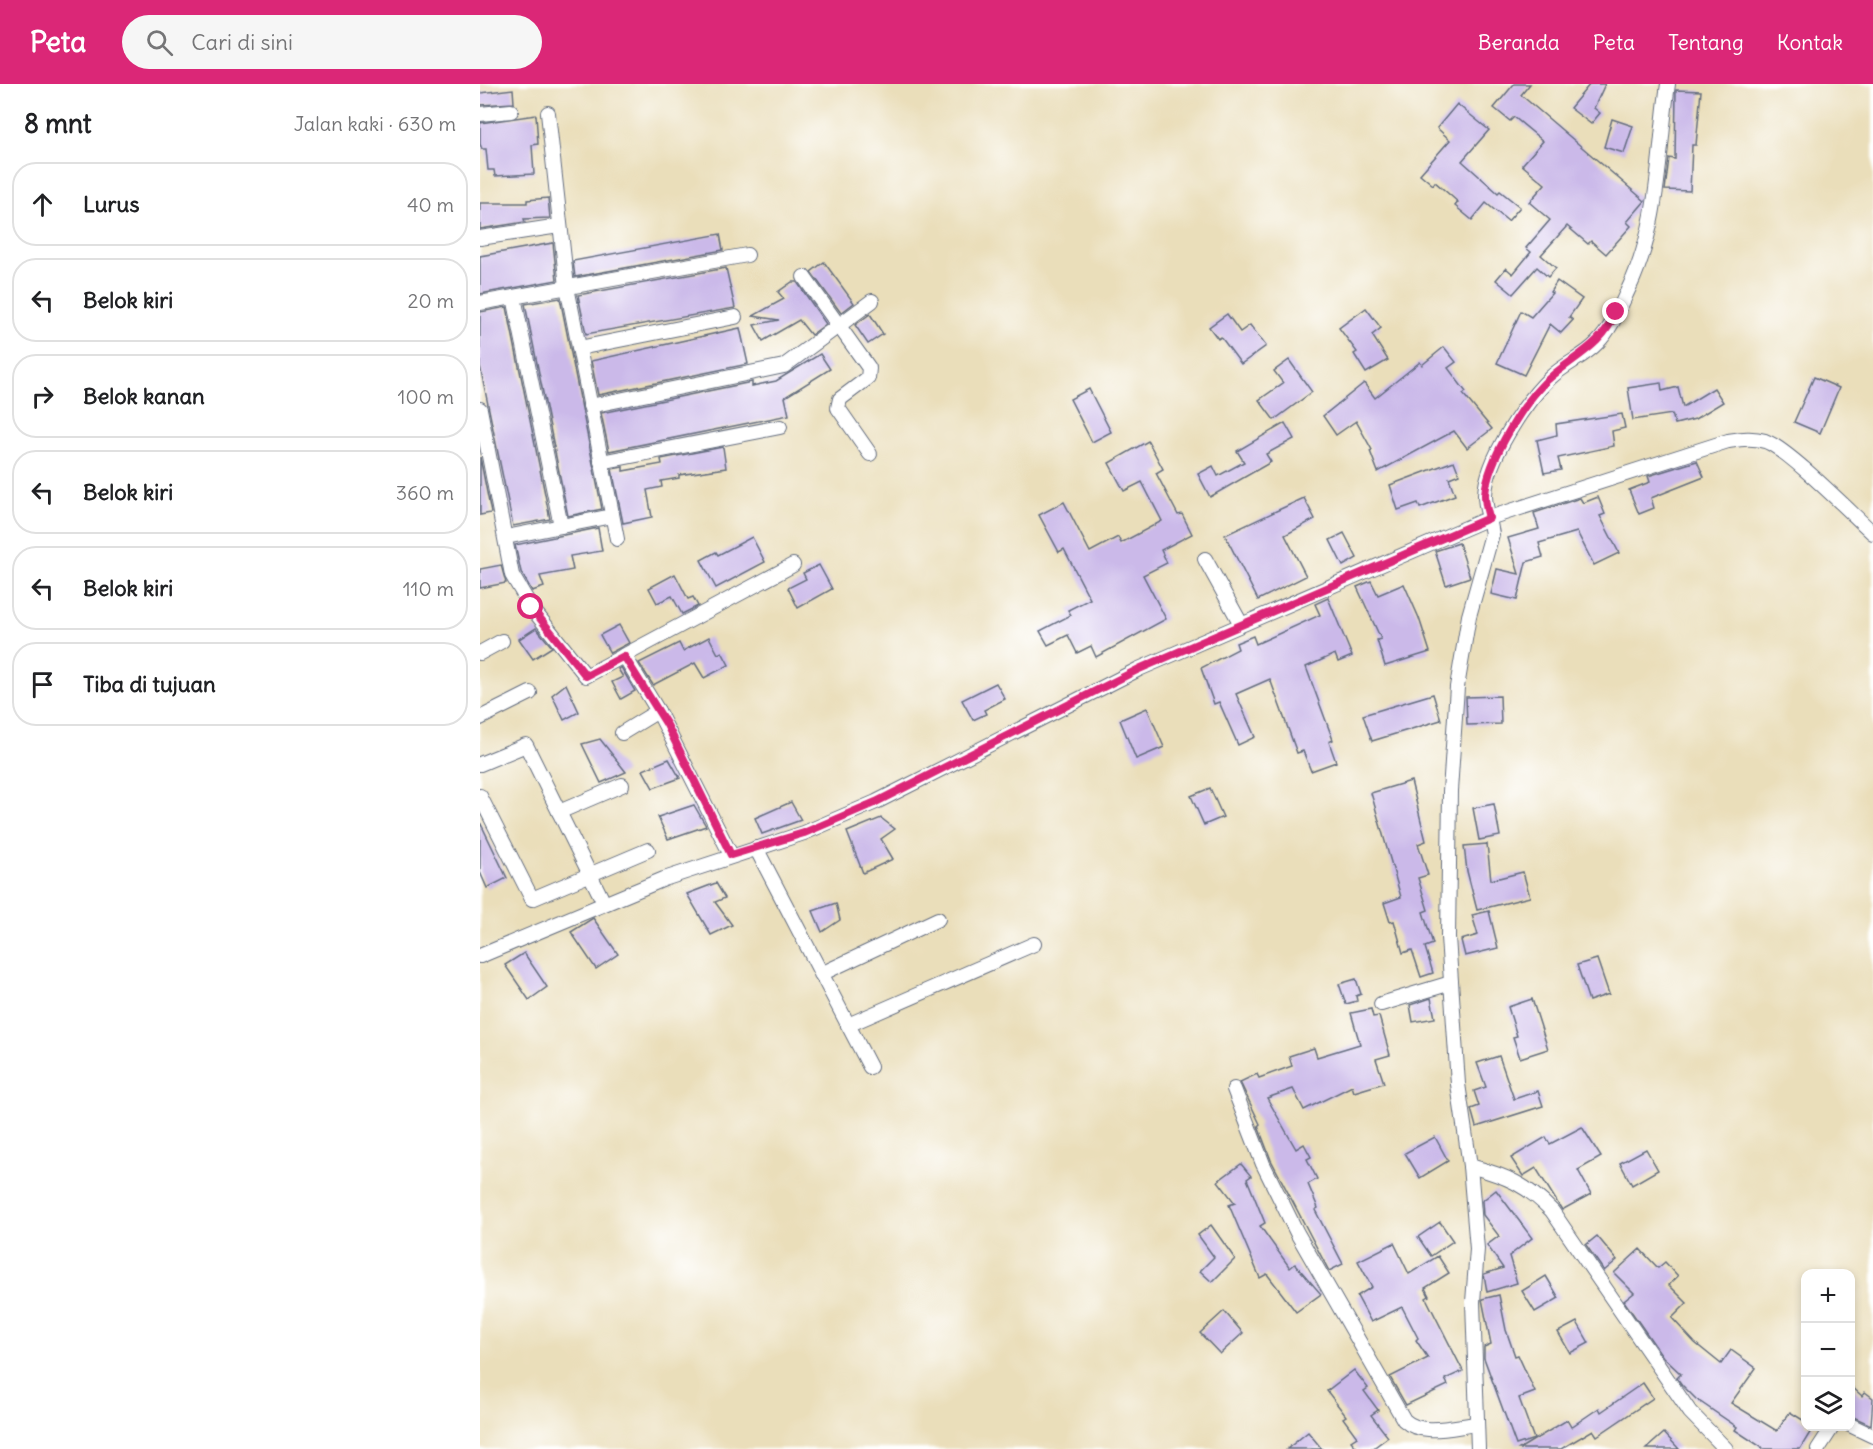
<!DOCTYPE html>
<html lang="id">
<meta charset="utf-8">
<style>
:root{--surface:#fff;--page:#f6f6f6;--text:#202124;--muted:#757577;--line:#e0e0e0;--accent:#db2777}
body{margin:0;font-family:Delius,sans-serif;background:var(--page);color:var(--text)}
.controls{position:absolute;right:18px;bottom:18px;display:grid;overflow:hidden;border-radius:12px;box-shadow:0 3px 9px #0003}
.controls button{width:54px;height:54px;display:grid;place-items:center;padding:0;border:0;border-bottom:2px solid var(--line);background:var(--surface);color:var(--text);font:30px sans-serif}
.stop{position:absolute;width:18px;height:18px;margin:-14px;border:4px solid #db2777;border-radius:50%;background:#fff}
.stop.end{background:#db2777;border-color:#fff;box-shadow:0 2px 6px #0008}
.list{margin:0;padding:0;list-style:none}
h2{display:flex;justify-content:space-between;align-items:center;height:78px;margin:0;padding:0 24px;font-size:26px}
h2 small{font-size:20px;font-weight:400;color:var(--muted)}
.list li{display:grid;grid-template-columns:39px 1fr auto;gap:18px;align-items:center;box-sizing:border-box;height:84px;margin:0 12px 12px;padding:0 12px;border:2px solid var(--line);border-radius:24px}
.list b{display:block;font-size:22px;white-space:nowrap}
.list em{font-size:20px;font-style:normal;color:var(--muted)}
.icon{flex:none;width:33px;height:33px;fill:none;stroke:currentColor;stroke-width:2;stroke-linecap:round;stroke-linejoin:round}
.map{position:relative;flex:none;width:1393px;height:1365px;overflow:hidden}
header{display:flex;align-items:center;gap:36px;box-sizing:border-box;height:84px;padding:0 30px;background:var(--accent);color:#fff}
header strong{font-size:28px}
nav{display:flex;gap:33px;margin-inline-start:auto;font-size:21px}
.search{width:420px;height:54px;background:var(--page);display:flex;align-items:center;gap:15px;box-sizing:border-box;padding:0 21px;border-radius:33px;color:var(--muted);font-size:22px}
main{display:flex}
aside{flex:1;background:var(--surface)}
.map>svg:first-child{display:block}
.building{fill:#cbb9e9}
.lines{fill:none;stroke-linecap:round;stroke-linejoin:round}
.minor-casing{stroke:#636c7e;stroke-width:16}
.minor{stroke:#fff;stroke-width:14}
.route{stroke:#db2777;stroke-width:8}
</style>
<header>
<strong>Peta</strong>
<div class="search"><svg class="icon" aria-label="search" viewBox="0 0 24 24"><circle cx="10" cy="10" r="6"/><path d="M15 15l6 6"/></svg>Cari di sini</div>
<nav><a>Beranda</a><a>Peta</a><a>Tentang</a><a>Kontak</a></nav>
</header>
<main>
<aside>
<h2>8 mnt<small>Jalan kaki · 630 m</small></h2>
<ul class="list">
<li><svg class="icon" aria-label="ahead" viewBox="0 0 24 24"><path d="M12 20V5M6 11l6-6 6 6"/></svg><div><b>Lurus</b></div><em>40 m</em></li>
<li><svg class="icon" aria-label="left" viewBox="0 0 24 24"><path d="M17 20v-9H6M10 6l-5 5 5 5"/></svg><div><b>Belok kiri</b></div><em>20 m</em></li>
<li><svg class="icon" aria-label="right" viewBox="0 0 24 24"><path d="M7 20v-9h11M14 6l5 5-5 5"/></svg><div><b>Belok kanan</b></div><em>100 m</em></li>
<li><svg class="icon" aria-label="left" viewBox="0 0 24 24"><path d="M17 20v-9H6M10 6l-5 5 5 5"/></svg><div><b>Belok kiri</b></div><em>360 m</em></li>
<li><svg class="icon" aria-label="left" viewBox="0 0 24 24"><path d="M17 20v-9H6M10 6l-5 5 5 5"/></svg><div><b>Belok kiri</b></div><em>110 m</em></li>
<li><svg class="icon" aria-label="arrive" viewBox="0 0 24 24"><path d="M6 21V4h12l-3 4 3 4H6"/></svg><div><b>Tiba di tujuan</b></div></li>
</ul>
</aside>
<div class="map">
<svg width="1393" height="1365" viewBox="0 0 1393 1365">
<rect width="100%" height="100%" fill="#fff"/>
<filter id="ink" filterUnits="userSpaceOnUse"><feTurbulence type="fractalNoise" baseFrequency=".0167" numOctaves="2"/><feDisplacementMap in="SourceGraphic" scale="12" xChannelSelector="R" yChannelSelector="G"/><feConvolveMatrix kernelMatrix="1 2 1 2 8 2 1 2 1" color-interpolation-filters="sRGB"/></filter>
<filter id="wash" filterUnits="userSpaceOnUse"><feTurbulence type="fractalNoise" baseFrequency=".008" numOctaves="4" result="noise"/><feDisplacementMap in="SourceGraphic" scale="24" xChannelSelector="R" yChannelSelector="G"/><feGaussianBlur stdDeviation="1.35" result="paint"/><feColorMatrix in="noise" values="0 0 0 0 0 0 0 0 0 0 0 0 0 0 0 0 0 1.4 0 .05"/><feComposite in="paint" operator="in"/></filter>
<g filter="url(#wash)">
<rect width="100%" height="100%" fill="#eadeba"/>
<g id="blocks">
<g class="building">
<path d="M1034,0h16l-9,11 124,106 -18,21 4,4 -25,28 -15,-13 -3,3 -21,-18 -26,29 15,13 -8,9 -11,-10 -24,27 -17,-14 10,-12 7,6 18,-22 -5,-4 24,-28 -21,-18 16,-18 -23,-19 21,-24 -29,-24 -4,4 -16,-13z"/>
<path d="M1110,0h15l-11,24 6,5 -9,11 -21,-16z"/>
<path d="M33,5l1,14 -34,2v-12z"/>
<path d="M1196,6l25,1 -5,54h-4l-2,46 -25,-1 4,-32 6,1z"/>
<path d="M977,20l32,26 -27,31 36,32 2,-2 20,16 -12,14 -22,-18 -14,17 -17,-14 3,-4 -23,-20 -2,3 -13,-11 30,-34 -13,-12z"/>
<path d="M56,31l2,29 -6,1 2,29 -39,2 -1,-6h-6l-2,-21h-4l-2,-5v-21z"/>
<path d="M1132,35l21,7 -9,27 -20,-6z"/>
<path d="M68,114l2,20 -26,1 1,3 -45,7v-26h47v-3z"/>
<path d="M240,150l3,16 -148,27 -2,-16z"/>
<path d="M73,159l4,37 -77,14v-38z"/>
<path d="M344,178l30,41 -13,10 -30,-41z"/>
<path d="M246,184l9,40 -149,26 -8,-39z"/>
<path d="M1077,197l25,18 -13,18 4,3 -12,13 -11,-9 -26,51 -27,-12 24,-52 10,6 21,-24 -2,-1z"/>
<path d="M312,198h5l29,42 -15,11 -12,-15 -36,21 -9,-16 25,-5 -26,-4 31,-17 -6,-7z"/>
<path d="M80,214l42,211 -34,7 -43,-212z"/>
<path d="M27,223l43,212 -37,7 -33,-160v-54z"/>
<path d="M886,224l15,20 -9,7 16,25 -22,13 -12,-19 3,-2 -18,-24z"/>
<path d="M390,230l13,20 -15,10 -13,-19z"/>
<path d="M747,230l13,18 10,-7 16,21 -25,18 -20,-27 -3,2 -9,-12z"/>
<path d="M260,244l8,36 -150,31 -7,-34z"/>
<path d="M964,263l12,15 -8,6 18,24 -3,2 29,35 -25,19 -13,-17 -76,41 -8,-21 2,-1 -16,-29 -20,14 -13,-19 41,-33 11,15 45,-36 2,3z"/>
<path d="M340,270l10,15 -45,28 4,18 -180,36 -8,-38 151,-31v4l24,-5z"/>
<path d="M809,276l23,32 -38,28 -15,-20 24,-17 -9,-12z"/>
<path d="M1334,293l25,11 -19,45 -26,-11z"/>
<path d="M1181,299l1,8 16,-4 5,20 31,-19 9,14 -28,17 -20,5 -3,-10 -39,6 -5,-32z"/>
<path d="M609,305l22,43 -19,10 -22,-43z"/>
<path d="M1142,330l3,14 -13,3 2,15 -56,12 3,12 -17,3 -7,-33 20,-5 -1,-11z"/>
<path d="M805,339l9,16 -28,15 5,8 -61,35 -12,-23 15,-8 5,10 26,-14 -7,-11z"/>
<path d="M668,357l15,28 -7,4 22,42 4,-1 10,20 -31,16 6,13 -24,12 23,44 -70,38 -5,-11 -14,7 -9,-18 -20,10 -8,-14 31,-16 -3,-5 22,-11 -26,-50 -5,3 -20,-37 25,-13 26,50 28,-15 3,6 41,-22 -20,-39 -18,9 -15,-28z"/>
<path d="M243,363l3,21 -47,7v3l-18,3 1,6 -15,3 5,27 -29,6 -11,-54 11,-2v4l39,-7 -1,-5z"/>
<path d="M0,373l11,56 -11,2z"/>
<path d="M974,377l5,13 -10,4 6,17 -35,13 -2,-5 -20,7 -8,-25z"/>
<path d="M1217,377l7,16 -53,21 3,10 -15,6 -10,-24 21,-8 -2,-6z"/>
<path d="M1118,413l7,17 -5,2 19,37 -25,12 -17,-33 -38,11 4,14 -17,5 -9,38 -26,-6 6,-25 22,5 -11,-36 31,-9 -5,-16 46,-15 3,5z"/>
<path d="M824,414l11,21 -30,16 21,41 -48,24 -33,-65z"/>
<path d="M118,444l4,23 -32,5 3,14 -33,6 4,11 -12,4 -11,-19 -6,-27z"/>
<path d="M864,449l13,25 -14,8 -13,-26z"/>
<path d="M272,453l13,25 -49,26 -15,-28 15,-8 2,3z"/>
<path d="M979,459l11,34 -24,8 -11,-34z"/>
<path d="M21,481l5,18 -26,5v-19z"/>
<path d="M339,481l13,24 -34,19 -10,-20 18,-9 -3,-6z"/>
<path d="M195,490l13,25 5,-2 5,9 -16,8 -10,-18 -15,7 -8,-15z"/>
<path d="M891,497l7,14 26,-11 15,34 11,34 -45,14 -8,-26 4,-1 -24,-52z"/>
<path d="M848,514l24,58 -14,6 -3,-8 -29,13 27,73 -4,2 7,20 -25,9 -8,-20 -6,2 -27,-74 -34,15 19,43 -17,8 -19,-43 -5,2 -13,-36 37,-19 -2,-6 17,-7 3,8 64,-29 -5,-11z"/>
<path d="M139,541l10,18 -19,10 -10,-18z"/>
<path d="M56,544l16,19 -19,12 -14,-20z"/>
<path d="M229,553l9,17 4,-2 7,13 -25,13 -9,-15 -42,22 -14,-22 40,-20 4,8z"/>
<path d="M141,583l14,24 -14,8 -9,-17 11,-5 -5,-8z"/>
<path d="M516,599l9,16 -21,11 2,4 -13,6 -11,-20z"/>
<path d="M86,600l13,28 -15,8 -12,-25z"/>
<path d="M953,610l8,26 -69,21 -9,-26z"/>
<path d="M1020,612l1,28 -34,1 -1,-28z"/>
<path d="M667,624l17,39 -28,12 -16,-39z"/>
<path d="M120,655l26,33 -25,11 -19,-39z"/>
<path d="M189,675l11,19 -27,10 -10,-18z"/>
<path d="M931,697l15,60 -8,3 10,31 -10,3 10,32 -5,2 10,32 -8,3 8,26 -12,4 -9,-27 -9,3 -9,-32 -4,1 -6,-19 17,-6 -30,-104z"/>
<path d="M730,704l13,29 -19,8 -13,-29z"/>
<path d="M311,718l10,18 -39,14 -7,-16z"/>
<path d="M1014,720l6,32 -21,4 -6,-32z"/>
<path d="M214,721l12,21 -38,13 -10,-22z"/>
<path d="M401,734l14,11 -14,10 12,20 -30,14 -16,-41z"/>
<path d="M0,738l27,56 -20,10 -7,-16z"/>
<path d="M1007,760l4,36 32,-8 7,25 -53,13 -10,-39 -3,-25z"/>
<path d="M236,799l9,15 -10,4 17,23 -21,10 -24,-41z"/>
<path d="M356,819l4,17 -18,12 -9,-21z"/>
<path d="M1009,827l9,37 -33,8 -4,-16 17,-5 -6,-20z"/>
<path d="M113,834l25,36 -22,15 -25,-37z"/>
<path d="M44,869l23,34 -18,13 -24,-35z"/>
<path d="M1117,875l12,35 -20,7 -12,-36z"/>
<path d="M876,895l5,15 -5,2 1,5 -11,3 -7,-20z"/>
<path d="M951,914l4,20 -22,4 -3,-17z"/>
<path d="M1052,915l16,50 -28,9 -7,-21 4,-1 -9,-29z"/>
<path d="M891,925l2,8 6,-1 11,39 -14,4 8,24 -30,9 -2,-6 -48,24 -11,-21 -26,9 29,51 8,-5 7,13 -4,2 10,20 -9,5 10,24 -3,2 28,54 -14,7 -58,-111 -13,-34 2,-2 -20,-42 17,-8 2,4 33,-12 -3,-10 25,-8 3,9 43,-13 -9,-31z"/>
<path d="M1019,972l15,43 24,-8 5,15 -67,21 -5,-18 8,-3 -5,-15 12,-4 -9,-24z"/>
<path d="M1102,1043l19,30 -23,13 13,24 -29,16 -26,-42 -13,8 -12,-18 35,-21 4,7z"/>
<path d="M955,1053l13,24 -28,17 -15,-25z"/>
<path d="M1166,1065l12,21 -26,15 -12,-22z"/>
<path d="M761,1080l10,12 -4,3 18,44 -5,3 30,42 5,-4 26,30 -25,18 -29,-38 -7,4 -31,-73 6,-2 -17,-22z"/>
<path d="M1016,1106l36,48 -23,18 8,27 -30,9 -3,-18 19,-6 -16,-23 12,-9 -16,-21 -1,-14z"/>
<path d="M960,1138l13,19 -22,15 -13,-19z"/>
<path d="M731,1141l24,34 -23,23 -12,-11 14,-14 -16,-22z"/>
<path d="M1117,1152l20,24 -13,11 -18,-26z"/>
<path d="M914,1159l15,31 29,-18 11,17 -24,15 4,8 -3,2 37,73 -18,8 3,6 -42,20 -16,-28 38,-19 -12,-18 2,-2 -16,-31 -31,15 -14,-26 15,-9 -14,-26z"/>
<path d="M1160,1165l18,19 7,-6 13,14 -9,9 18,18 -15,15 23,25 26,21 10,-14 25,18 -25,35 46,28 13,-19 16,10v4h8l-14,23h-36l-29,-19 2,-3 -41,-28 -14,-14 -5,-7 4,-4 -18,-17 -39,-56 10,-8 -20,-20z"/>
<path d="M1066,1192l13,22 -24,14 -13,-21z"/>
<path d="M1019,1211l7,35 9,26 3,-1 17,37 -16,6 15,41 -18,6 -32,-87v-11l7,-3 -9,-45z"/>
<path d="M744,1227l19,22 -23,21 -20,-21z"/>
<path d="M1097,1238l12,21 -19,10 -12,-21z"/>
<path d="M874,1286l14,18 -4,3 14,19 -7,5 17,22 -16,12h-14l-7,-8 6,-4 -14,-19 3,-2 -19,-25z"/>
<path d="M1163,1299l10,15 -56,38 -4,-6 -32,19h-42l48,-29 4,7 28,-19 2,4z"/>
<path d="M1371,1302l11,10 3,-4 8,6 -2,27 -20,-9z"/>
<path d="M828,1348l14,17h-35z"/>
<path d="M1184,1349l15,16h-33z"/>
</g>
</g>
</g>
<g filter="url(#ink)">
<use href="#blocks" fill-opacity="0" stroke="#636c7e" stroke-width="1.5"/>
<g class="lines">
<defs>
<g id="minor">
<path d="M68,29l19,174 50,252"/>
<path d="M0,30l31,-3"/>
<path d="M0,154l79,-12"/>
<path d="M324,193l65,91 -1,10 -28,21 -2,9 32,46"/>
<path d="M34,213l47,229"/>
<path d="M0,219l267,-48"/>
<path d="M99,264l156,-31"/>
<path d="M110,322l194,-40 88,-65"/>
<path d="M0,325l32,166 19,32 55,69 207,-111"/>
<path d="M121,378l179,-35"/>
<path d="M26,453l106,-21"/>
<path d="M725,475l36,65"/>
<path d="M0,569l22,-12"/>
<path d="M144,571l34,56"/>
<path d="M0,634l50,-25"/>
<path d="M142,649l36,-22 73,144"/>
<path d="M0,680l46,-19 78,158"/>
<path d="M0,712l52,103 116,-49"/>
<path d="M79,728l63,-27"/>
<path d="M276,764l114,219"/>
<path d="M0,872l184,-77 140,-46 72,-31 263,-133 350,-151c-2,-7 -4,-15 -4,-23 1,-35 40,-93 65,-117 14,-14 34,-21 47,-35 15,-15 23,-36 32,-55 31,-65 29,-135 39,-204"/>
<path d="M341,890l117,-55"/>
<path d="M901,920l70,-21"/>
<path d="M368,941l186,-81"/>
<path d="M754,1005l29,75 34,69 107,187c18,17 51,6 73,4"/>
<path d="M990,1082c36,10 56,18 82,45l138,201 36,37"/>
<path d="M1370,1341l23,11"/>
<path d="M998,1365l-5,-147 4,-53 -7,-83 -12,-82 -10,-147 2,-146 7,-104 12,-71 23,-82 -3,-16 239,-77c13,-2 24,-4 37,0 23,8 86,72 108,92"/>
<path d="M1338,1365l15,-23"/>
</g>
</defs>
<use href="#minor" class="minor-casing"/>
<use href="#minor" class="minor"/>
</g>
</g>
<g class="lines" filter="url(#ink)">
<path class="route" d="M51,523l55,69 38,-20 43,69 64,130 73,-22 72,-31 263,-133 350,-151c-2,-7 -4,-16 -4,-23 2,-34 41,-98 67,-119 25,-21 51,-32 64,-64"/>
</g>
</svg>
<div class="controls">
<button>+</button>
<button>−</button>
<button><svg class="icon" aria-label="layers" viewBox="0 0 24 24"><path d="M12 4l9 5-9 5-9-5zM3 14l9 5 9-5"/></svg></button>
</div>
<div class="stop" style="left:51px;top:523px"></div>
<div class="stop end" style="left:1136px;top:228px"></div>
</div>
</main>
